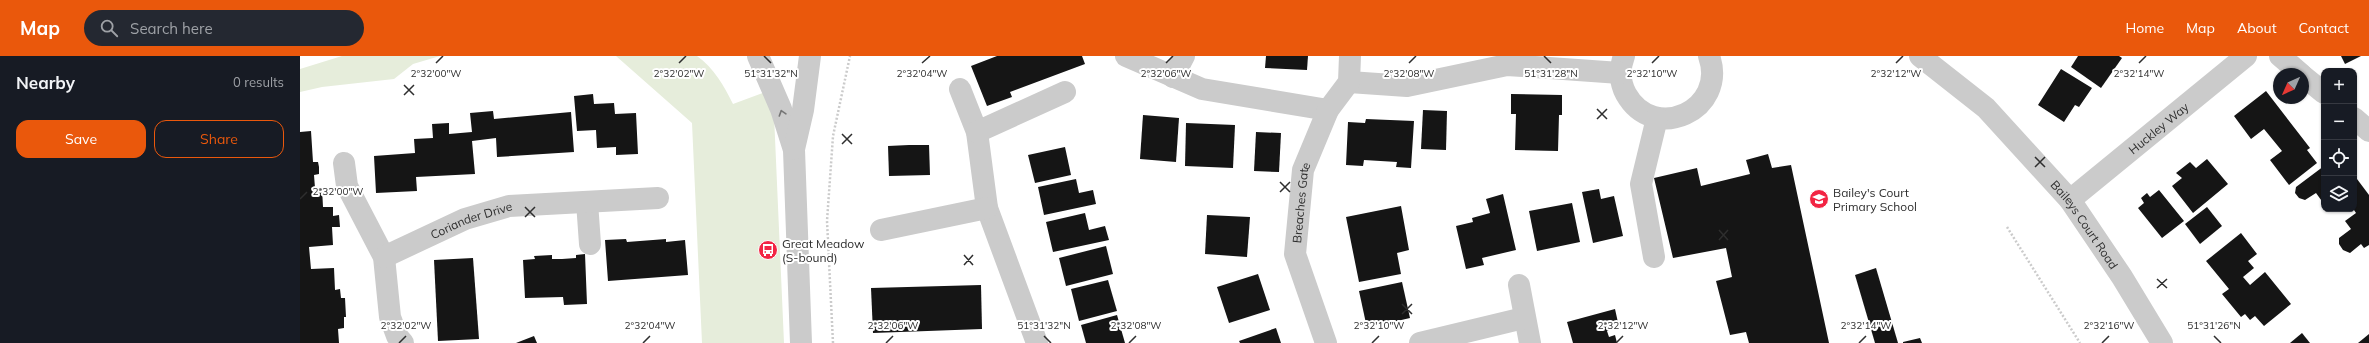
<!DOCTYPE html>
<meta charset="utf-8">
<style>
:root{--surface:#171b24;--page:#242831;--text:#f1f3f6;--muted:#9ea1a6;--line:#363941;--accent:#ea580c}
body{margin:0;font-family:Mulish,sans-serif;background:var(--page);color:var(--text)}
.controls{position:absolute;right:12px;top:12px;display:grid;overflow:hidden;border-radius:8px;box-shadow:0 1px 3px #0004}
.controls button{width:36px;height:36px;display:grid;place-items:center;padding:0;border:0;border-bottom:1px solid var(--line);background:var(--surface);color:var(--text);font:20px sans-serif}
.compass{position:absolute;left:1973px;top:12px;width:36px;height:36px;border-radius:50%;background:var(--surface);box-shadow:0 1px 3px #0004;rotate:225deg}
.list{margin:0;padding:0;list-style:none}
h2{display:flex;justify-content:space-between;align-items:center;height:52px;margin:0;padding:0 16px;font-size:17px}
h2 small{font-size:13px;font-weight:400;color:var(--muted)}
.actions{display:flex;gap:8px;padding:12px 16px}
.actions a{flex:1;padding:9px 0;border:1px solid var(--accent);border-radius:12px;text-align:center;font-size:14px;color:var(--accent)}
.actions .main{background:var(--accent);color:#fff}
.icon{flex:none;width:22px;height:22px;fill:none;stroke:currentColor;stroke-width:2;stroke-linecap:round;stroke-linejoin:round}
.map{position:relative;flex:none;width:2069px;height:287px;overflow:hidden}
header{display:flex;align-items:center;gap:24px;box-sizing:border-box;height:56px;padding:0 20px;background:var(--accent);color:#fff}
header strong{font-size:19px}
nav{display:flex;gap:22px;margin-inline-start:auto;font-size:14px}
.search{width:280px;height:36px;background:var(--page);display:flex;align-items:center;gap:10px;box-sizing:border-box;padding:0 14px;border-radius:22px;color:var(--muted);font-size:15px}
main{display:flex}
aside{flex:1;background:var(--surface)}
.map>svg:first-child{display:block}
.green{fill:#e6eddb}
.building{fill:#151515}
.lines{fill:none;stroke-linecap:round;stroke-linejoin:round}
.path{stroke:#cbcbcb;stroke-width:2.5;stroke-dasharray:2 2;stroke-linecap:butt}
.minor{stroke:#cbcbcb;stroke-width:22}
.oneway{stroke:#757575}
.ticks{fill:none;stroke:#2e2e2e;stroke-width:1.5}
.labels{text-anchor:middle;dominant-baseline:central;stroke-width:4;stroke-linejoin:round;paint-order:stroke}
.street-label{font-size:12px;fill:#2e2e2e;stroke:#fff}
.poi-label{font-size:12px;fill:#2e2e2e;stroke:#fff;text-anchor:start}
.ticks-label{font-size:10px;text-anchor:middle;fill:#2e2e2e;stroke:#fff;stroke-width:4;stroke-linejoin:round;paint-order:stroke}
</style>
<header>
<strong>Map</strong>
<div class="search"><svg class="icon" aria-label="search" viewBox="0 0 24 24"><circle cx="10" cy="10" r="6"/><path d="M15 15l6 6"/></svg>Search here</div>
<nav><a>Home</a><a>Map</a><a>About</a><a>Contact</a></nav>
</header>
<main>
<aside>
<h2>Nearby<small>0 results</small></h2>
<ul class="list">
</ul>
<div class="actions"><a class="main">Save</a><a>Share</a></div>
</aside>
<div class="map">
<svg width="2069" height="287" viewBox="0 0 2069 287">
<rect width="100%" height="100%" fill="#fff"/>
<g class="green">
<path d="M42,0h98l-27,8 -19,15 -72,8 -22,5v-23z"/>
<path d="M316,0h81c17,12 27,30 36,48l32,-12 9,23 10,228h-82l-10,-220z"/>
</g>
<g class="building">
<path d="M697,0h85l3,8 -75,28 2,5 -25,9 -16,-40z"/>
<path d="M966,0h42l-1,14 -42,-2z"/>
<path d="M1778,0h41l3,2 -21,30 -30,-21z"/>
<path d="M2041,0h20l-16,8z"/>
<path d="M1761,13l31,19 -13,19 -4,-2 -11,17 -26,-17z"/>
<path d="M1966,35l44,57 -3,2 10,13 -28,22 -19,-25 12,-9 -18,-22 -13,10 -17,-23z"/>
<path d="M293,38l1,10 20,-1 1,11 21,-1 2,41 -22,1v-8l-19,1 -1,-18 -19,1 -3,-35z"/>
<path d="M1211,38l51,1v20h-3l-1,36 -43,-1 1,-36h-5z"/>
<path d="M1123,54l24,1 -1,39 -25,-1z"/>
<path d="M193,55l1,8 77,-7 3,40 -77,5 -1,-19 -24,3 3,33 -59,3 1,14 -41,2 -2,-37 41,-3 -1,-14 19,-1 -1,-14 17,-1v11l23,-2 -2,-19z"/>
<path d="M843,59l36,3 -3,44 -36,-3z"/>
<path d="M1066,63l48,2 -3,47 -15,-1 1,-5 -33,-2 -1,6 -17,-1 2,-43 17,1z"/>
<path d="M886,67l49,2 -2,43 -48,-2z"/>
<path d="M11,75l2,31h5l1,5v7l-5,1 1,13h7l1,19h10v9l6,-1 1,12h-8l1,18 -24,2 2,22 23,-1 1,22 5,-1 1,9h4l1,19h-2v11l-6,1 1,14h-39v-211z"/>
<path d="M956,76l25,1 -2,39 -25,-1z"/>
<path d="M609,89h20l1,30 -41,1 -1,-30z"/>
<path d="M765,91l6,28 -36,8 -7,-28z"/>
<path d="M1468,98l4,14 19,-3 38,178h-80l-3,-11 -16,3 -14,-54 16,-4 -6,-29 -53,10 -19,-80 43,-10 4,18 49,-12 -4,-14z"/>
<path d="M1907,103l21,25 -35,29 -21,-27 10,-8 -6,-5 14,-11 6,6z"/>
<path d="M2024,110v38l-8,-11 -11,7 -6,-2 -4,-5 1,-6z"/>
<path d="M2054,119l15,20v50l-5,3 -3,-4 -11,9 -7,-3 -4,-6v-6l12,-9 -6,-8 11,-8 -2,-3z"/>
<path d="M776,123l3,14 14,-3 3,14 -52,11 -6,-28z"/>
<path d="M1299,133l2,10 13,-3 9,40 -30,7 -11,-51z"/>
<path d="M1859,134l25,31 -22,17 -24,-30 6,-5 -3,-5 6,-5 3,4z"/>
<path d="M1203,138l13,56 -34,8 2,7 -18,4 -10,-43 17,-4 -1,-4 18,-5 -4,-14z"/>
<path d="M1272,147l8,39 -43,9 -8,-40z"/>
<path d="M1101,150l8,44 -12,3 4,21 -42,8 -13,-65z"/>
<path d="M1907,151l15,19 -22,18 -15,-20z"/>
<path d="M785,157l4,17 16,-4 4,14 -56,12 -7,-30z"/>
<path d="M907,159l43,2 -3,40 -42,-3z"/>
<path d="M1941,177l16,21 -9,7 6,7 -11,9 7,8 15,-13 26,32 -27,22 -9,-10 -5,4 -5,-6 -4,3 -19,-23 7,-5 -23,-28z"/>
<path d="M326,183l1,3 39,-3v3l19,-2 3,35 -80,6 -3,-41z"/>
<path d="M806,190l7,28 -47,12 -7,-28z"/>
<path d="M285,198l2,50 -23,1 -1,-8 -38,1 -2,-38 12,-1 -1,-3 18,-1v4h10l14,-1v-3z"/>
<path d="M173,202l6,81 -41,2 -4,-81z"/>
<path d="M1576,212l22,75h-23l-20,-68z"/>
<path d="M958,218l12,36 -41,13 -12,-36z"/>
<path d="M808,224l9,31 -38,10 -8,-32z"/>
<path d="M1102,226l8,36 -43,10 -8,-37z"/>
<path d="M681,229l1,44 -109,4 -2,-45z"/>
<path d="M1315,253l4,18 -12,4 2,6 6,-2 2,8h-44l-6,-21z"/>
<path d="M817,259l8,28h-39l-5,-18z"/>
<path d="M976,272l5,15h-41l-1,-2z"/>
<path d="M2002,277l8,10h-20z"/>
<path d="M2069,278v9h-11z"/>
<path d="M234,280l3,7h-21z"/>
<path d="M1620,282l2,5h-19v-1z"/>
</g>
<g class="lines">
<g class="path">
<path d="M1707,171l73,116"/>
<path d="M533,287l-6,-122 6,-85 17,-80"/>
</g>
<g class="minor">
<path d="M458,0l23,53 13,41 7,193"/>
<path d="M826,0l76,33 126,21"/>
<path d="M1324,0c-5,13 -4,27 2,38 28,50 102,16 83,-38"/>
<path id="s1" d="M1620,0l66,52 84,92 52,77 40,66"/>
<path d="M1980,0l21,18"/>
<path d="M2003,20l21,17"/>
<path d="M873,21l11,-21"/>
<path d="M1049,26l58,4 100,-21 113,8"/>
<path d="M660,33l17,43 10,76 50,135"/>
<path d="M2054,62l15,13"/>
<path d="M677,76l88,-40"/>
<path d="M494,93l9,-39 7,-54"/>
<path d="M44,107l3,23 37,71 6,60 7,19 6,7"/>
<path id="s2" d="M1770,144l176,-144"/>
<path d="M287,146l3,42"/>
<path d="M581,174l106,-22"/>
<path id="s3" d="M84,201l81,-38 44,-13 149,-8"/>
<path d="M1354,201l-13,-73 16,-66"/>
<path d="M1219,229l11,58"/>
<path id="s4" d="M1026,287l-31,-89 8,-84 25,-60 21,-28 1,-26"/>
<path d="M1120,287l104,-25"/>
</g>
</g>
<defs><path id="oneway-chevron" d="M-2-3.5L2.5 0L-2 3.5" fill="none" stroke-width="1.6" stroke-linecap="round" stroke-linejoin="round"/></defs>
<use class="oneway" href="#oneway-chevron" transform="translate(482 57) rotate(-108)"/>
<path class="ticks" d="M464,0l7,7M1244,0l7,7M136,7l7,-7M379,7l7,-7M622,7l8,-7M866,7l7,-7M1109,7l7,-7M1352,7l7,-7M1596,7l7,-7M1839,7l7,-7M104,29l10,10M104,39l10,-10M1297,53l10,10M1297,63l10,-10M542,78l10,10M542,88l10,-10M1735,101l10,10M1735,111l10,-10M980,126l10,10M980,136l10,-10M0,143l7,-7M225,151l10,10M225,161l10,-10M1419,174l9,10M1419,184l9,-10M664,199l9,10M664,209l9,-10M1857,223l10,9M1857,232l10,-9M1102,248l10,10M1102,258l10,-10M744,280l7,7M1914,280l7,7M99,287l7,-7M343,287l7,-7M586,287l7,-7M829,287l7,-7M1072,287l7,-7M1316,287l7,-7M1559,287l7,-7M1802,287l7,-7"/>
<defs>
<symbol id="school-disc" viewBox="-11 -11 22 22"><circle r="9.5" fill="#f22443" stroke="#fff"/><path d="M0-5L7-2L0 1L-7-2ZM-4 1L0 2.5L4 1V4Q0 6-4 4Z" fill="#fff"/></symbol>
<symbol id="bus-disc" viewBox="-11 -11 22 22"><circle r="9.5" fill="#f22443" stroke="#fff"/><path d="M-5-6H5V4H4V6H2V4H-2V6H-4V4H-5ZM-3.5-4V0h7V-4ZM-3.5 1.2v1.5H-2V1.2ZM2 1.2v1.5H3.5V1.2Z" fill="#fff"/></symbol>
</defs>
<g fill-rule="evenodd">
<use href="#school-disc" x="1508" y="132" width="22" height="22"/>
<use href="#bus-disc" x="457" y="183" width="22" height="22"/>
</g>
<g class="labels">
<g class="street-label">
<text stroke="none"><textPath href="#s2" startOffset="114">Huckley Way</textPath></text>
<text stroke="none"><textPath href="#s4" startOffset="146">Breaches Gate</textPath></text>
<text stroke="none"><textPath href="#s3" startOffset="95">Coriander Drive</textPath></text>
<text stroke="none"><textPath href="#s1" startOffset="237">Baileys Court Road</textPath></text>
</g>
<g class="poi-label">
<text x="1533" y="136">Bailey's Court<tspan x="1533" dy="14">Primary School</tspan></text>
<text x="482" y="187">Great Meadow<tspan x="482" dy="14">(S-bound)</tspan></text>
</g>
</g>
<g class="ticks-label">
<text x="136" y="21">2°32'00"W</text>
<text x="379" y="21">2°32'02"W</text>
<text x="471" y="21">51°31'32"N</text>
<text x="622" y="21">2°32'04"W</text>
<text x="866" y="21">2°32'06"W</text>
<text x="1109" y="21">2°32'08"W</text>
<text x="1251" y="21">51°31'28"N</text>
<text x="1352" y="21">2°32'10"W</text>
<text x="1596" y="21">2°32'12"W</text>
<text x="1839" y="21">2°32'14"W</text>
<text x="38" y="139">2°32'00"W</text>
<text x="106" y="273">2°32'02"W</text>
<text x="350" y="273">2°32'04"W</text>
<text x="593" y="273">2°32'06"W</text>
<text x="744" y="273">51°31'32"N</text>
<text x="836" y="273">2°32'08"W</text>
<text x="1079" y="273">2°32'10"W</text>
<text x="1323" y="273">2°32'12"W</text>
<text x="1566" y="273">2°32'14"W</text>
<text x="1809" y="273">2°32'16"W</text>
<text x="1914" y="273">51°31'26"N</text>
</g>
</svg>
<div class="controls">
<button>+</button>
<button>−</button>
<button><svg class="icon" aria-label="locate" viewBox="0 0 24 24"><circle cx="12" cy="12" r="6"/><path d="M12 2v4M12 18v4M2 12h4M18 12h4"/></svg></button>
<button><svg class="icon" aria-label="layers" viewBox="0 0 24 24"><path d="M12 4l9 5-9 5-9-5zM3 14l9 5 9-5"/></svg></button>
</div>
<svg class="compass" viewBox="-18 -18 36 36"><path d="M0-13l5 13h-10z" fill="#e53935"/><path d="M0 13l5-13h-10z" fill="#9ea1a6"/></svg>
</div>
</main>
